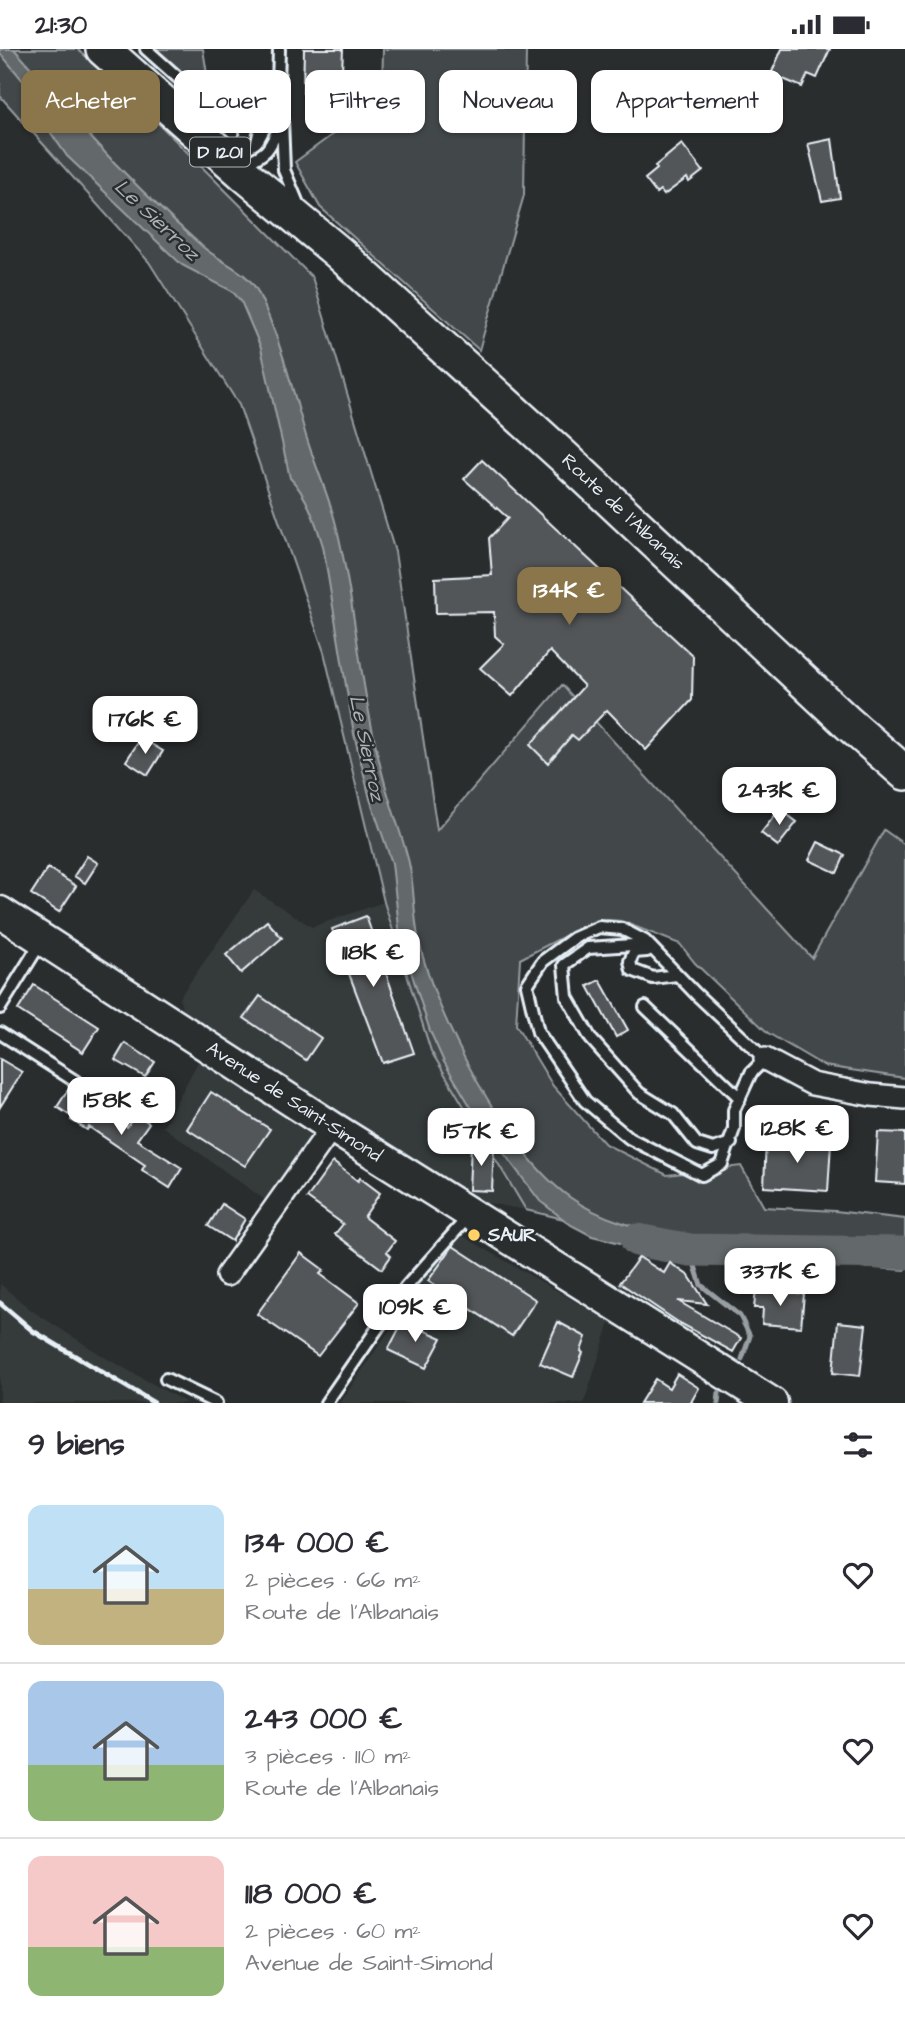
<!DOCTYPE html>
<html lang="fr">
<meta charset="utf-8">
<style>
:root{--surface:#fff;--page:#f7f7f7;--text:#2b2b33;--muted:#7c7c81;--line:#e1e1e2;--accent:#8a764a}
body{margin:0;font-family:"Architects Daughter",sans-serif;background:var(--page);color:var(--text);height:100vh;display:flex;flex-direction:column;font-size:26px;white-space:nowrap}
*{box-sizing:border-box;margin:0}
p{font-size:23px;color:var(--muted)}
.icon{flex:none;width:38px;height:38px;fill:none;stroke:currentColor;stroke-width:2;stroke-linecap:round;stroke-linejoin:round}
.map{position:relative;height:1354px;overflow:hidden}
.side{display:flex;flex-direction:column;background:var(--surface);flex:1}
.side>*{flex:none}
.banner{position:absolute;left:21px;top:21px;width:864px;height:63px;display:flex;gap:14px}
.price{position:absolute;translate:-50% -60px;padding:0 16px;border-radius:14px;background:#fff;color:#222;font-size:23px;line-height:46px;filter:drop-shadow(0 2px 4px #0008)}
.price::after{content:'';position:absolute;left:50%;top:42px;width:21px;height:16px;margin-left:-10px;background:inherit;clip-path:polygon(0 0,100% 0,50% 100%)}
.price.on{background:var(--accent);color:#fff}
ul{padding:0;list-style:none}
li{display:flex;align-items:center;gap:21px;height:175px;padding:0 28px}
li+li{border-top:2px solid var(--line)}
li span{display:grid;place-items:center;flex:none;width:196px;height:140px;border-radius:14px;color:#555}
li>.icon{margin-inline-start:auto}
span .icon{width:84px;height:84px;fill:#fffc;stroke-width:1}
li b{font-size:30px}
h2{display:flex;justify-content:space-between;align-items:center;height:84px;padding:0 28px;font-size:30px}
.chip{padding:0 24px;border-radius:14px;background:var(--surface);box-shadow:0 2px 5px #0004;font-size:24px;line-height:63px}
.chip.on{background:var(--accent);color:#fff}
.status{display:flex;justify-content:space-between;align-items:center;height:49px;padding:0 35px;background:var(--surface);direction:ltr}
.status svg{height:19px;fill:currentColor}
.map>svg:first-child{display:block}
.built{fill:#363a3b}
.green{fill:#424648;stroke:#959ca0;stroke-width:2}
.water{fill:#63686b;stroke:#989fa3;stroke-width:2}
.lines{fill:none;stroke-linecap:round;stroke-linejoin:round}
.stream{stroke:#989fa3;stroke-width:5}
.river{stroke:#63686b;stroke-width:33}
.building{fill:#535759;stroke:#e8f1f8;stroke-width:2}
.lane-casing{stroke:#e8f1f8;stroke-width:16}
.street-casing{stroke:#e8f1f8;stroke-width:26}
.secondary-casing{stroke:#e8f1f8;stroke-width:35}
.primary-casing{stroke:#e8f1f8;stroke-width:38}
.lane{stroke:#2a2d2e;stroke-width:10}
.street{stroke:#2a2d2e;stroke-width:21}
.secondary{stroke:#2a2d2e;stroke-width:30}
.primary{stroke:#2a2d2e;stroke-width:33}
.rail{stroke:#e8f1f8;stroke-width:5}
.poi-dot{fill:#ffd166;stroke:#2a2d2e;stroke-width:2.5}
.labels{text-anchor:middle;dominant-baseline:central;stroke-width:5;stroke-linejoin:round;paint-order:stroke}
.shield{fill:#2a2d2e;stroke:#afb6bb;stroke-width:2}
.shield-label{font-size:18px;font-weight:bold;fill:#e8f1f8}
.street-label{font-size:19px;fill:#e8f1f8;stroke:#2a2d2e}
.poi-label{font-size:19px;font-weight:bold;fill:#e8f1f8;stroke:#2a2d2e;text-anchor:start}
.water-label{font-size:21px;font-style:italic;fill:#acb3b9;stroke:#2a2d2e}
</style>
<div class="status"><b>21:30</b><svg viewBox="0 0 49 12"><path d="M0 12V9h3v3zM5 12V6h3v6zM10 12V3h3v9zM15 12V0h3v12zM26 1h20v11H26zM47 4h2v5h-2z"/></svg></div>
<div class="map">
<svg width="905" height="1354" viewBox="0 0 905 1354">
<rect width="100%" height="100%" fill="#2a2d2e"/>
<filter id="ink" filterUnits="userSpaceOnUse"><feTurbulence type="fractalNoise" baseFrequency=".0143" numOctaves="2"/><feDisplacementMap in="SourceGraphic" scale="14" xChannelSelector="R" yChannelSelector="G"/><feConvolveMatrix kernelMatrix="1 2 1 2 8 2 1 2 1" color-interpolation-filters="sRGB"/></filter>
<g filter="url(#ink)">
<g class="built">
<path d="M 254,841 L 312,878 L 384,853 L 431,1002 L 526,1161 L 466,1150 L 339,1068 L 265,1151 L 163,1078 L 199,1011 L 179,949 Z"/>
<path d="M 456,1183 L 610,1273 L 584,1354 L 340,1354 Z"/>
<path d="M 0,1235 L 31,1261 L 106,1309 L 187,1354 L 0,1354 Z"/>
</g>
<g class="green">
<path d="M 0,0 L 77,0 L 118,34 L 312,228 L 395,503 L 437,781 L 562,636 L 812,909 L 884,781 L 905,796 L 905,1029 L 824,1017 L 768,984 L 695,914 L 680,895 L 621,872 L 609,871 L 590,874 L 520,910 L 516,976 L 553,1037 L 605,1095 L 667,1126 L 741,1117 L 764,1158 L 835,1162 L 905,1170 L 905,1221 L 733,1210 L 526,1161 L 431,1002 L 384,853 L 324,603 L 239,356 L 149,213 L 0,47 Z"/>
<path d="M 155,0 L 203,0 L 212,57 Z"/>
<path d="M 383,0 L 526,0 L 524,146 L 479,301 L 320,158 L 295,113 L 382,49 Z"/>
</g>
<path class="water" d="M 0,0 L 14,0 C 39,27 61,55 85,82 C 121,122 163,163 203,198 C 220,213 248,222 258,243 C 279,287 291,334 304,380 C 313,413 328,443 336,476 C 351,534 356,594 367,653 C 373,686 380,720 390,752 C 396,772 404,793 409,814 C 415,839 413,867 419,892 C 435,967 507,1105 571,1149 C 602,1171 642,1180 679,1189 L 686,1210 L 592,1187 L 571,1176 L 540,1152 L 478,1070 L 444,1013 L 430,982 L 400,888 L 392,814 L 370,750 L 354,685 L 323,497 C 316,474 307,446 290,429 L 261,299 L 241,252 L 232,242 L 182,216 L 67,107 L 42,71 L 30,40 L 0,4 Z"/>
<g class="lines">
<g class="stream">
<path d="M 690,1201 L 701,1236 L 740,1267 L 750,1287 L 742,1310"/>
<path d="M 718,1354 L 719,1344"/>
</g>
<path class="river" d="M 637,1191 L 690,1201 L 905,1204"/>
</g>
<g class="building">
<path d="M 304,0 L 343,0 L 341,45 L 303,44 Z"/>
<path d="M 782,0 L 830,0 L 817,29 L 808,25 L 802,38 L 771,25 Z"/>
<path d="M 832,90 L 840,149 L 822,152 L 808,95 Z"/>
<path d="M 682,95 L 703,122 L 689,133 L 687,129 L 664,146 L 660,141 L 656,144 L 645,130 L 657,120 L 655,117 Z"/>
<path d="M 482,411 L 693,607 L 692,651 L 646,701 L 607,661 L 578,691 L 572,686 L 548,714 L 530,696 L 584,637 L 550,602 L 512,647 L 480,619 L 504,595 L 495,587 L 494,563 L 436,564 L 435,529 L 492,526 L 489,489 L 508,469 L 464,430 Z"/>
<path d="M 141,689 L 163,702 L 148,726 L 126,712 Z"/>
<path d="M 780,760 L 797,773 L 778,797 L 761,784 Z"/>
<path d="M 818,793 L 845,806 L 837,824 L 809,811 Z"/>
<path d="M 87,807 L 98,814 L 85,834 L 74,827 Z"/>
<path d="M 48,819 L 76,837 L 59,863 L 31,845 Z"/>
<path d="M 366,867 L 414,1004 L 383,1014 L 332,880 Z"/>
<path d="M 267,872 L 282,889 L 241,924 L 226,906 Z"/>
<path d="M 600,931 L 628,981 L 616,988 L 588,937 Z"/>
<path d="M 34,936 L 99,978 L 83,1003 L 18,961 Z"/>
<path d="M 260,947 L 321,989 L 306,1011 L 244,969 Z"/>
<path d="M 125,994 L 155,1013 L 145,1028 L 115,1011 Z"/>
<path d="M 0,1010 L 22,1023 L 0,1058 Z"/>
<path d="M 68,1041 L 127,1078 L 136,1065 L 149,1074 L 137,1091 L 182,1119 L 170,1139 L 142,1121 L 145,1116 L 89,1078 L 87,1081 L 71,1071 L 72,1068 L 57,1058 Z"/>
<path d="M 211,1043 L 270,1080 L 245,1117 L 187,1080 Z"/>
<path d="M 878,1083 L 905,1084 L 905,1135 L 875,1133 Z"/>
<path d="M 766,1090 L 831,1094 L 828,1142 L 764,1138 Z"/>
<path d="M 471,1096 L 494,1097 L 492,1142 L 469,1141 Z"/>
<path d="M 333,1113 L 358,1132 L 360,1129 L 380,1144 L 364,1168 L 395,1192 L 387,1203 L 391,1207 L 382,1220 L 335,1185 L 343,1175 L 307,1149 Z"/>
<path d="M 222,1155 L 245,1170 L 232,1192 L 208,1177 Z"/>
<path d="M 453,1197 L 536,1251 L 512,1287 L 428,1232 Z"/>
<path d="M 301,1204 L 324,1221 L 320,1225 L 359,1254 L 318,1307 L 257,1265 Z"/>
<path d="M 639,1208 L 664,1224 L 670,1214 L 689,1227 L 707,1255 L 678,1252 L 741,1289 L 733,1303 L 678,1273 L 620,1234 Z"/>
<path d="M 756,1241 L 804,1245 L 801,1278 L 762,1275 L 763,1259 L 754,1259 Z"/>
<path d="M 403,1272 L 442,1289 L 426,1319 L 388,1301 Z"/>
<path d="M 558,1273 L 586,1288 L 581,1302 L 583,1304 L 573,1328 L 540,1314 Z"/>
<path d="M 838,1273 L 866,1276 L 860,1327 L 833,1324 Z"/>
<path d="M 677,1325 L 699,1339 L 691,1353 L 693,1354 L 640,1354 L 655,1330 L 669,1339 Z"/>
</g>
<g class="lines">
<g class="lane-casing">
<g id="lane">
<path d="M 146,0 L 202,50 L 228,55 L 255,46"/>
<path d="M 279,0 L 278,38 L 282,71 L 284,121 L 299,157"/>
<path d="M 239,112 L 255,46 L 278,38"/>
<path d="M 240,117 C 267,104 268,104 280,76"/>
<path d="M 599,878 L 622,880 L 645,892 L 696,945 L 765,1010 L 751,1024 L 734,1061 L 734,1080 L 722,1115 L 702,1126 L 629,1089 L 585,1052 L 538,983 L 527,936 L 543,912 L 574,889 Z"/>
<path d="M 653,901 L 633,896 L 588,899 L 564,916 L 567,948 L 591,990 L 639,1044 L 673,1065 L 697,1095 L 713,1100 L 731,1094"/>
<path d="M 647,902 L 634,903 L 630,912 L 632,921 L 653,929 L 677,926"/>
<path d="M 645,958 L 740,1049"/>
<path d="M 0,959 L 41,893"/>
<path d="M 0,984 L 122,1062"/>
<path d="M 166,1330 L 216,1354"/>
<path d="M 326,1354 L 406,1238 L 469,1167"/>
</g>
</g>
<g class="street-casing">
<g id="street">
<path d="M 765,1010 L 812,1035 L 871,1046 L 905,1049"/>
<path d="M 227,1226 L 332,1078"/>
</g>
</g>
<g class="secondary-casing">
<path id="secondary" d="M 0,863 L 332,1078 L 772,1354"/>
</g>
<g class="primary-casing">
<path id="primary" d="M 103,0 L 245,126 L 339,204 L 564,408 L 848,674 L 905,724"/>
</g>
<use href="#lane" class="lane"/>
<use href="#street" class="street"/>
<use href="#secondary" class="secondary"/>
<use href="#primary" class="primary"/>
<path class="rail" d="M 0,1254 L 33,1282 L 154,1354"/>
</g>
</g>
<circle class="poi-dot" cx="474" cy="1186" r="7"/>
<g class="labels">
<rect class="shield" x="190" y="88.5" width="60" height="29" rx="5"/>
<g class="shield-label">
<text x="220" y="103">D 1201</text>
</g>
<g class="street-label">
<text transform="translate(623 463) rotate(43)">Route de l'Albanais</text>
<text transform="translate(294 1053) rotate(33)">Avenue de Saint-Simond</text>
</g>
<g class="poi-label">
<text x="488" y="1186">SAUR</text>
</g>
<g class="water-label">
<text transform="translate(157 171) rotate(43)">Le Sierroz</text>
<text transform="translate(367 699) rotate(78)">Le Sierroz</text>
</g>
</g>
</svg>
<b class="price on" style="left:569px;top:578px">134K €</b>
<b class="price" style="left:145px;top:707px">176K €</b>
<b class="price" style="left:779px;top:778px">243K €</b>
<b class="price" style="left:373px;top:940px">118K €</b>
<b class="price" style="left:121px;top:1088px">158K €</b>
<b class="price" style="left:797px;top:1116px">128K €</b>
<b class="price" style="left:481px;top:1119px">157K €</b>
<b class="price" style="left:780px;top:1259px">337K €</b>
<b class="price" style="left:415px;top:1295px">109K €</b>
<div class="banner">
<a class="chip on">Acheter</a>
<a class="chip">Louer</a>
<a class="chip">Filtres</a>
<a class="chip">Nouveau</a>
<a class="chip">Appartement</a>
</div>
</div>
<section class="side">
<h2>9 biens<svg class="icon" aria-label="filters" viewBox="0 0 24 24"><path d="M4 7h16M4 17h16"/><circle cx="9" cy="7" r="2"/><circle cx="15" cy="17" r="2"/></svg></h2>
<ul>
<li><span style="background:linear-gradient(#bfe0f5 60%,#c2b280 0)"><svg class="icon" aria-label="home" viewBox="0 0 24 24"><path d="M3 11l9-7 9 7M6 9v11h12V9"/></svg></span><div><b>134 000 €</b><p>2 pièces · 66 m²</p><p>Route de l'Albanais</p></div><svg class="icon" aria-label="heart" viewBox="0 0 24 24"><path d="M12 20l-8-8c-3-5 5-10 8-4 3-6 11-1 8 4z"/></svg></li>
<li><span style="background:linear-gradient(#a9c7e8 60%,#8fb573 0)"><svg class="icon" aria-label="home" viewBox="0 0 24 24"><path d="M3 11l9-7 9 7M6 9v11h12V9"/></svg></span><div><b>243 000 €</b><p>3 pièces · 110 m²</p><p>Route de l'Albanais</p></div><svg class="icon" aria-label="heart" viewBox="0 0 24 24"><path d="M12 20l-8-8c-3-5 5-10 8-4 3-6 11-1 8 4z"/></svg></li>
<li><span style="background:linear-gradient(#f6c9c9 65%,#8fb573 0)"><svg class="icon" aria-label="home" viewBox="0 0 24 24"><path d="M3 11l9-7 9 7M6 9v11h12V9"/></svg></span><div><b>118 000 €</b><p>2 pièces · 60 m²</p><p>Avenue de Saint-Simond</p></div><svg class="icon" aria-label="heart" viewBox="0 0 24 24"><path d="M12 20l-8-8c-3-5 5-10 8-4 3-6 11-1 8 4z"/></svg></li>
</ul>
</section>
